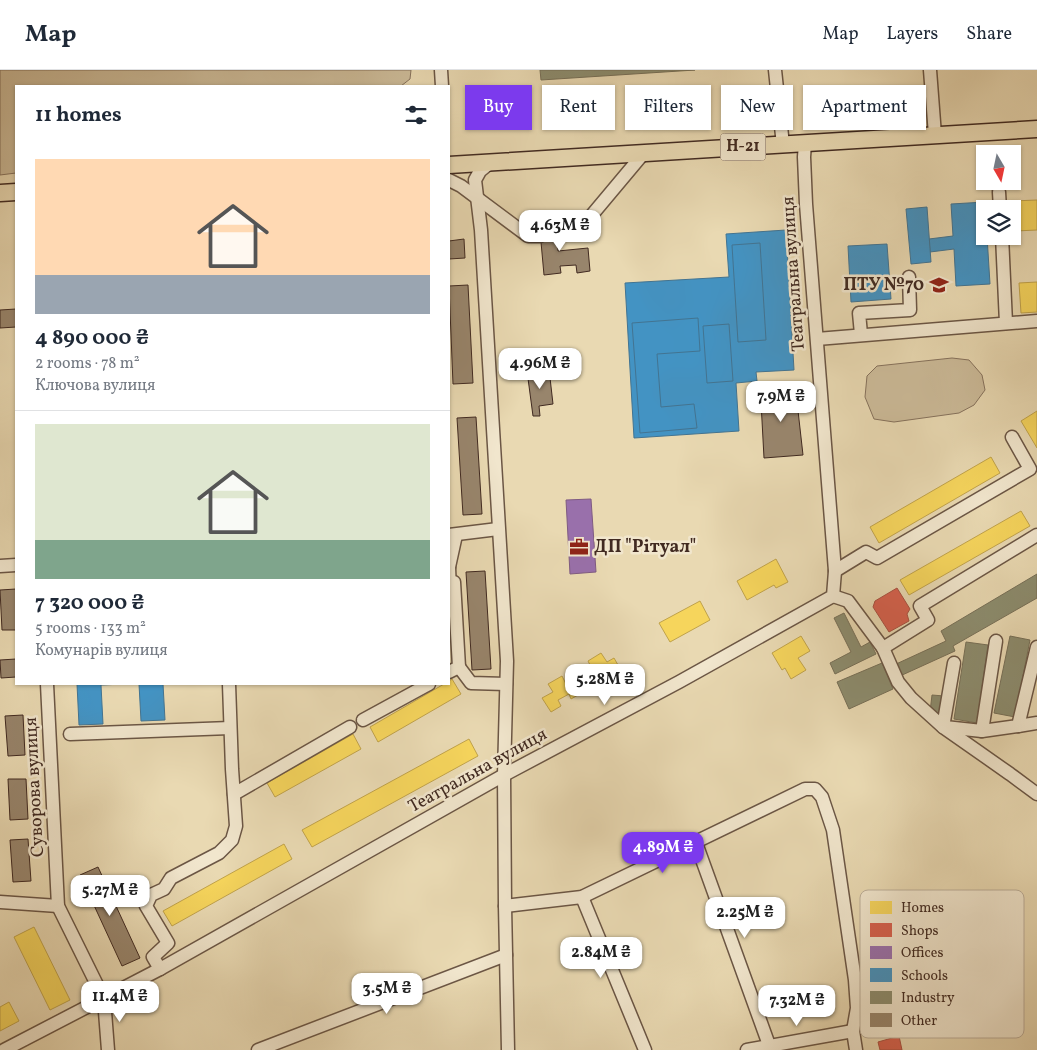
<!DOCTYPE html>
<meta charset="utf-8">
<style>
:root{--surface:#fff;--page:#f2f2f3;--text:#1f2937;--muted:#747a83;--line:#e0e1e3;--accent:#7c3aed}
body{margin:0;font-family:Vollkorn,serif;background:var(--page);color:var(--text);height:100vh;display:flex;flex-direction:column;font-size:19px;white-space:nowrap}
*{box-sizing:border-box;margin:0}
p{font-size:16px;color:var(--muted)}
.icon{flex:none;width:28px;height:28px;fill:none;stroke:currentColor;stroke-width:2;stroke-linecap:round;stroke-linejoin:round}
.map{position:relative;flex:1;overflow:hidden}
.drawer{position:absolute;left:15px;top:15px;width:435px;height:600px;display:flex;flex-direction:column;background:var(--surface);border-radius:0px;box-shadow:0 1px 4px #0004}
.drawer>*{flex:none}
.guide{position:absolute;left:465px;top:15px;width:475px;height:45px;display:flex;gap:10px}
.needle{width:32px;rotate:171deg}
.buttons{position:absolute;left:976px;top:75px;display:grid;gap:10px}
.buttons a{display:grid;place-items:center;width:45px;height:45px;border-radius:0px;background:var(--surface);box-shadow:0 1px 4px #0004;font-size:25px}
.price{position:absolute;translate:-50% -42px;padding:0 11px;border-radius:10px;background:#fff;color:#222;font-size:16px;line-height:32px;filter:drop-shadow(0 1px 2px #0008)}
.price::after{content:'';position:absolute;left:50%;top:30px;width:15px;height:11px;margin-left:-8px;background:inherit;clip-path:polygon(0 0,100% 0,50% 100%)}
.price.active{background:var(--accent);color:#fff}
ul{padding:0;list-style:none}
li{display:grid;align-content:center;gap:10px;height:265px;padding:0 20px}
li+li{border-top:1px solid var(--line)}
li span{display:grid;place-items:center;height:155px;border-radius:0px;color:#555}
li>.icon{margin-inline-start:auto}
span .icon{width:90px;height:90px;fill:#fffc;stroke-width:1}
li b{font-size:21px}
h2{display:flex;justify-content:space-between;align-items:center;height:60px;padding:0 20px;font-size:21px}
.pill{padding:0 18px;border-radius:0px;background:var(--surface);box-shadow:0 1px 4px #0004;font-size:18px;line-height:45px}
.pill.active{background:var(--accent);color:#fff}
header{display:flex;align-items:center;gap:30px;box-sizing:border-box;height:70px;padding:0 25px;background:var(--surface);border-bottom:1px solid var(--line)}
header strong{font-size:24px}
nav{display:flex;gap:28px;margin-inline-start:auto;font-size:18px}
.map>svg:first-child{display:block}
.green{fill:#cb9;stroke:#86725d}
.homes{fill:#f6d55c;stroke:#c0a24a}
.shops{fill:#d6604d;stroke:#a95040}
.offices{fill:#9970ab;stroke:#7f5b82}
.schools{fill:#4393c3;stroke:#427492}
.industry{fill:#8c8c6e;stroke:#766f57}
.building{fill:#98856c;stroke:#412a21}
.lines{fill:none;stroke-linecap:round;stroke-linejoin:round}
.minor-casing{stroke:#6b5645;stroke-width:15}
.major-casing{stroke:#412a21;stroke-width:19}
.minor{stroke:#f1e6cd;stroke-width:12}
.major{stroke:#e9d9b2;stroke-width:16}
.labels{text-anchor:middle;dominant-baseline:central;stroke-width:5;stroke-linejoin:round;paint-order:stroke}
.shield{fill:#f1e6cd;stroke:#766255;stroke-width:1}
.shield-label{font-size:16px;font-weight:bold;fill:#412a21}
.street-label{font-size:18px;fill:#412a21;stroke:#f1e6cd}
.poi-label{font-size:18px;font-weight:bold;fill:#412a21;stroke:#f1e6cd;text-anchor:end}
.key{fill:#f1e6cd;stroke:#bcae99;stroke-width:1}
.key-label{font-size:14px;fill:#412a21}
</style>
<header>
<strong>Map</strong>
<nav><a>Map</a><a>Layers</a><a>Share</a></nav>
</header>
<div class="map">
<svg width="1037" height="980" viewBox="0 0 1037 980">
<rect width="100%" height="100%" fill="#e9d9b2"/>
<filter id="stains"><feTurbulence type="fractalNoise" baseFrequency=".004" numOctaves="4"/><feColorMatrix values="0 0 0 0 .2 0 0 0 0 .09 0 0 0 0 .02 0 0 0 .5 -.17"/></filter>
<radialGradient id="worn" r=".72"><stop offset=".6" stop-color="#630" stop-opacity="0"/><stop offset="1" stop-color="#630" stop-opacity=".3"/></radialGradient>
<g class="green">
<path d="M 0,0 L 411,0 L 410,9 L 401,16 L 16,16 L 16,103 L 0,105 Z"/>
<path d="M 952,288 L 969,290 L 982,305 L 985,320 L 974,335 L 959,343 L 894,352 L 874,349 L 865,327 L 867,306 L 877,296 Z"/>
</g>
<g class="homes">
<path d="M 1037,130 L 1037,160 L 1015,161 L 1012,131 Z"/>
<path d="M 1037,212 L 1037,242 L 1021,243 L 1019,213 Z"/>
<path d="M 1037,341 L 1037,378 L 1021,351 Z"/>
<path d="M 991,387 L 1000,403 L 879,473 L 870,457 Z"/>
<path d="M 1021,441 L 1030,456 L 909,525 L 900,510 Z"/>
<path d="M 776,489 L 788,512 L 776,518 L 774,515 L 747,530 L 737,511 Z"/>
<path d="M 700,531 L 710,550 L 670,572 L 659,553 Z"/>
<path d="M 801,566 L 810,581 L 798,588 L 806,600 L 791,609 L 785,598 L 782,600 L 772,583 Z"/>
<path d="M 601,583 L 607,592 L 614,588 L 622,602 L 612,608 L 608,601 L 596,608 L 599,613 L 571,629 L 569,624 L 558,630 L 561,636 L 551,642 L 542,628 L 553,622 L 548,614 L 562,606 L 566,614 L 592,599 L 588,591 Z"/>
<path d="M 452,609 L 461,624 L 378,672 L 370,657 L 444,614 L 449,614 L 449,611 Z"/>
<path d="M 353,664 L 361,679 L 275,727 L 267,713 Z"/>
<path d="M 469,669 L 478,686 L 312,777 L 302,760 Z"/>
<path d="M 284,774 L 292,789 L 172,856 L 163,841 Z"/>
<path d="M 34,857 L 70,930 L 50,940 L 14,867 Z"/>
<path d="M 9,932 L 19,951 L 0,961 L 0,937 Z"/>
</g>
<g class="shops">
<path d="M 897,518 L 910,539 L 907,544 L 909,551 L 889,562 L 873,537 L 875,531 Z"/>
<path d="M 899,966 L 902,980 L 880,980 L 878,972 Z"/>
</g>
<path class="offices" d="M 591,429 L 596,502 L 570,504 L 566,430 Z"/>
<g class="schools">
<path d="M 985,132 L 985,166 L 987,166 L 990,214 L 956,216 L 954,179 L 930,182 L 929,169 L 953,166 L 951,134 Z"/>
<path d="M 927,137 L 931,192 L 911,194 L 906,139 Z"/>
<path d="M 786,160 L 794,300 L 756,302 L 757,311 L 736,313 L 739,361 L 634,368 L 625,213 L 729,207 L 726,164 Z"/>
<path d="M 760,173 L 766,270 L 738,272 L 732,175 Z"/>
<path d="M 887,174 L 891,229 L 851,232 L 848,176 Z"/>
<path d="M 698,248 L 700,281 L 657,284 L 661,337 L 694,334 L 697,358 L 640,363 L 632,253 Z"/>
<path d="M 729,254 L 733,311 L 707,313 L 703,256 Z"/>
<path d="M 77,614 L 124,614 L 101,615 L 103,654 L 79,655 Z"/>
<path d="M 139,614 L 163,614 L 165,650 L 141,651 Z"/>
</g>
<g class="industry">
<path d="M 540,0 L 695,0 L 541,10 Z"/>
<path d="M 1037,504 L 1037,528 L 953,576 L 955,581 L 900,606 L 894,595 L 946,571 L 941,561 Z"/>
<path d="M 844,543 L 861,577 L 870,572 L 876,584 L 835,604 L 830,593 L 851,582 L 834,548 Z"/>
<path d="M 1010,566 L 1030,570 L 1015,647 L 994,643 Z"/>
<path d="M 966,572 L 988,575 L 977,653 L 954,649 Z"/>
<path d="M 882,593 L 893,619 L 849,639 L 837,612 Z"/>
<path d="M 932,625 L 944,626 L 941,644 L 930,642 Z"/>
</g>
<g class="building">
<path d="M 554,148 L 558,181 L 588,178 L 590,201 L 577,203 L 576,195 L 560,196 L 561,203 L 544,205 L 539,150 Z"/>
<path d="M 464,169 L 465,188 L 449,189 L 449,171 Z"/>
<path d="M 468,215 L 473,313 L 453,314 L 449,216 Z"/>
<path d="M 16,239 L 16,257 L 0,258 L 0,240 Z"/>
<path d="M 549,299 L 553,334 L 539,336 L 540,346 L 533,346 L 527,301 Z"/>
<path d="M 795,314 L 803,385 L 764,388 L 761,332 L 771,330 L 769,315 Z"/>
<path d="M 476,347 L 482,444 L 463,445 L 457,348 Z"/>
<path d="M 485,501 L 491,599 L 472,600 L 466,502 Z"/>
<path d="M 16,519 L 16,560 L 2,560 L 0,520 Z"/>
<path d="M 16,589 L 16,607 L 1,608 L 0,590 Z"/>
<path d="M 23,645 L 25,685 L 8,686 L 5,646 Z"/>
<path d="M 8,709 L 26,709 L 28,749 L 10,750 Z"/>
<path d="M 28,769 L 31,811 L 13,812 L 10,770 Z"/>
<path d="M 98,797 L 140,888 L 122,896 L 80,805 Z"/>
</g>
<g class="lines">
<g class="minor-casing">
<g id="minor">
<path d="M 441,0 L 442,16"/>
<path d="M 775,0 L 783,75"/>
<path d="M 930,0 L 935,65"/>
<path d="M 491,92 L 480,101 L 475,110 L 481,160 L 507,591 L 504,705 L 505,836 L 508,980"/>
<path d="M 449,110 L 461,116 L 528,166 L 540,166"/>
<path d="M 999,122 L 1000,139"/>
<path d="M 556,165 L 586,152 L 643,84"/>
<path d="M 1002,166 L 1006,253"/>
<path d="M 861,264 L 859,243 L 910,240 L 909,207"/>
<path d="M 817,269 L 1037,251"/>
<path d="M 449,465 L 498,459"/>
<path d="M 0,496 L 16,495"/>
<path d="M 449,497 L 450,522"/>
<path d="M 449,497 L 456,465"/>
<path d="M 835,501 L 866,482 L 877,488 L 1030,399 L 1012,367"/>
<path d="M 833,526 L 848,531 L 883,578 L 898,612 L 911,628 L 943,657 L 1010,704 L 1037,724"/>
<path d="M 883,578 L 928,550 L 920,536 L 1037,465"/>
<path d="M 459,597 L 471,613 L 506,614"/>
<path d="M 449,602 L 459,597 L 454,512"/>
<path d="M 47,614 L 58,836 L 104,929 L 108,980"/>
<path d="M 363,650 L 429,614"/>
<path d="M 1018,656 L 1037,653"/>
<path d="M 943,657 L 954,593"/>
<path d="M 945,657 L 982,661 L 1018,656 L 1037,577"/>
<path d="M 982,661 L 996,571"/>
<path d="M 70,664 L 230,658"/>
<path d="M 234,724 L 350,657"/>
<path d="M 696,773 L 769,975"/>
<path d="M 582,827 L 645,980"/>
<path d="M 0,832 L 58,836"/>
<path d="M 505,836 L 582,827 L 805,719 L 815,719 L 822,727 L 833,760 L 855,910 L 857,938 L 853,961 L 856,980"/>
<path d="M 160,899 L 153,887 L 168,873 L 146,836 L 151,825 L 164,819 L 171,808 L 219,783 L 232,770 L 236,756 L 232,699 L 229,614"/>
<path d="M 4,980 L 160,899 L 504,705 L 679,612 L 833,526 L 835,501 L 806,134 L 804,87 L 805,73"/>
<path d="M 258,980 L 506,885"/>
<path d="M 747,980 L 853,961"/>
</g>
</g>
<g class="major-casing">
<g id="major">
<path d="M 449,95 L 1037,59"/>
<path d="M 0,123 L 16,122"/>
</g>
</g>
<use href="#minor" class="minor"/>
<use href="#major" class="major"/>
</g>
<defs>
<g id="university-bare" transform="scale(1.5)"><path d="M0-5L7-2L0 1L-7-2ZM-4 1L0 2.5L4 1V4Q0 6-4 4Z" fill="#8f2418" stroke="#f1e6cd" stroke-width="2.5" paint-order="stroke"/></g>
<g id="office-bare" transform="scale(1.5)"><path d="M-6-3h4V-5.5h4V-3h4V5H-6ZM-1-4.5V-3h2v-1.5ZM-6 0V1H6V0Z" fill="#8f2418" stroke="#f1e6cd" stroke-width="2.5" paint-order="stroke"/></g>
</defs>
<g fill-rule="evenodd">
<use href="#university-bare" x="939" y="215"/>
<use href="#office-bare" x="579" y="477"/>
</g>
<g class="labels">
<rect class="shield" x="720.5" y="63.5" width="45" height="27" rx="4"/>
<g class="shield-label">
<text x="743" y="77">Н-21</text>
</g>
<g class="street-label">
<text transform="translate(794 204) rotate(-94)">Театральна вулиця</text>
<text transform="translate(478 701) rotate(-29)">Театральна вулиця</text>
<text transform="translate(35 717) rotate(-93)">Суворова вулиця</text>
</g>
<g class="poi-label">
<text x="924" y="215">ПТУ №70</text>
<text x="594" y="477" text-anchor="start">ДП "Рітуал"</text>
</g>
</g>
<rect x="860" y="820" width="164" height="148" rx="8" class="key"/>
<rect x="870" y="831" width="22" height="13" fill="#f6d55c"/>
<rect x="870" y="853" width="22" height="14" fill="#d6604d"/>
<rect x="870" y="876" width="22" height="13" fill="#9970ab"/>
<rect x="870" y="898" width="22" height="14" fill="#4393c3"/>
<rect x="870" y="921" width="22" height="13" fill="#8c8c6e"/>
<rect x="870" y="943" width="22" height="14" fill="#98856c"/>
<g class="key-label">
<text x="901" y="842">Homes</text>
<text x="901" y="865">Shops</text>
<text x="901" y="887">Offices</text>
<text x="901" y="910">Schools</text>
<text x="901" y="932">Industry</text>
<text x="901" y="955">Other</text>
</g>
<rect width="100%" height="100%" filter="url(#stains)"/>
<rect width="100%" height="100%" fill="url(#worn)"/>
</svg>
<div class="buttons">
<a><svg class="needle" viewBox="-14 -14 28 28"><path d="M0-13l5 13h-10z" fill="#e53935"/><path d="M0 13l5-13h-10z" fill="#747a83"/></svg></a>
<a><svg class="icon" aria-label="layers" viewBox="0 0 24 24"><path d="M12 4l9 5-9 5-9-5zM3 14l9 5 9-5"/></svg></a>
</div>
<b class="price" style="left:560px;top:182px">4.63M ₴</b>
<b class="price" style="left:540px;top:320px">4.96M ₴</b>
<b class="price" style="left:781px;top:353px">7.9M ₴</b>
<b class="price" style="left:605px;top:636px">5.28M ₴</b>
<b class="price active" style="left:663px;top:804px">4.89M ₴</b>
<b class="price" style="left:110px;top:847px">5.27M ₴</b>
<b class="price" style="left:745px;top:869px">2.25M ₴</b>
<b class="price" style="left:601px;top:909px">2.84M ₴</b>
<b class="price" style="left:387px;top:945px">3.5M ₴</b>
<b class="price" style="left:120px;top:953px">11.4M ₴</b>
<b class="price" style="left:797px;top:957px">7.32M ₴</b>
<div class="guide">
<a class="pill active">Buy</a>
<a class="pill">Rent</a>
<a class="pill">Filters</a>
<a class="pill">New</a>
<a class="pill">Apartment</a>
</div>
<section class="drawer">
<h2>11 homes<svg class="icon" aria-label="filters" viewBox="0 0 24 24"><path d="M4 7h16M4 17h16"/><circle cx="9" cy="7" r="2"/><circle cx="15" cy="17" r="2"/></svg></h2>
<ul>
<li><span style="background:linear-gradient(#ffd9b3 75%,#9aa5b1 0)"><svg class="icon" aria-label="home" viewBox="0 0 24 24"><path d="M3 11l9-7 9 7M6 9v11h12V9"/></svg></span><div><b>4 890 000 ₴</b><p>2 rooms · 78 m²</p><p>Ключова вулиця</p></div></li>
<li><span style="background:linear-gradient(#dfe7d0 75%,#7fa58c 0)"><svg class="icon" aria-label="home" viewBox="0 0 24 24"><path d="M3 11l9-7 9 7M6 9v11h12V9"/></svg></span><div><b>7 320 000 ₴</b><p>5 rooms · 133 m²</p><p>Комунарів вулиця</p></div></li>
</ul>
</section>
</div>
